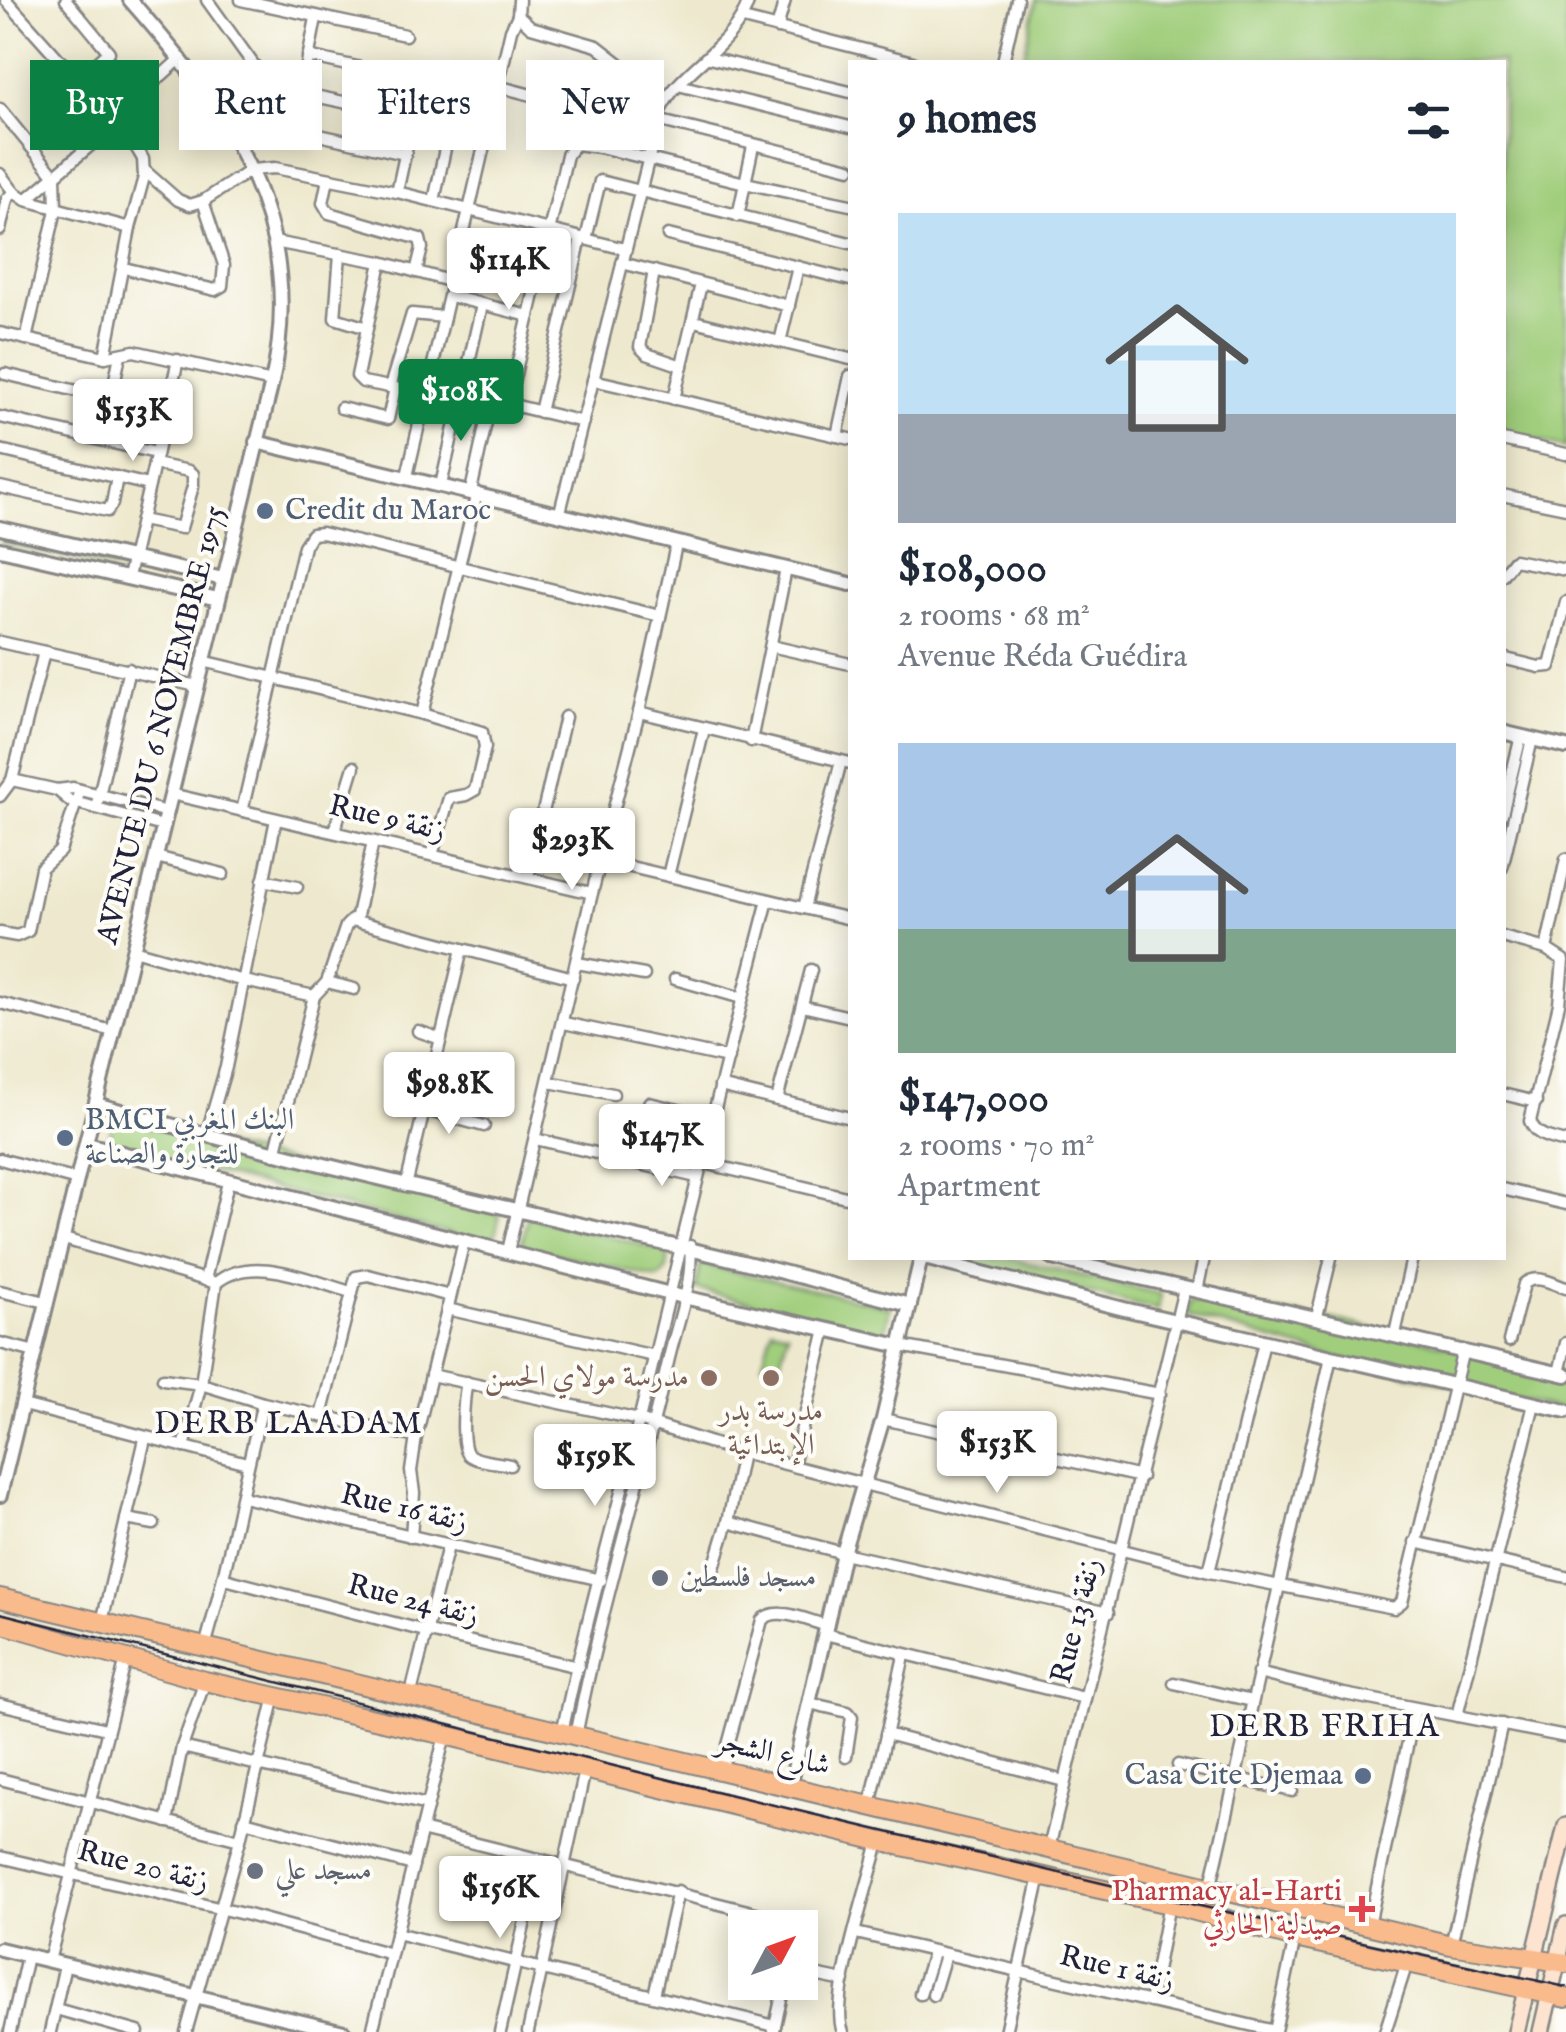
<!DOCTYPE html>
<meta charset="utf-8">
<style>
:root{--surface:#fff;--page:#f2f2f3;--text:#1f2937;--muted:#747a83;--accent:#0b8043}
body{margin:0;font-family:"IM FELL English",Amiri,serif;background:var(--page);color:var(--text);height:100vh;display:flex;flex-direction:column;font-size:38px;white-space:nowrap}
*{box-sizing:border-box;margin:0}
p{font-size:32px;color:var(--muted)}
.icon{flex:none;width:55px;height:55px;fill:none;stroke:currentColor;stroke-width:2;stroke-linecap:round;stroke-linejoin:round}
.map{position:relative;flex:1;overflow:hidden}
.sheet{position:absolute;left:848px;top:60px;width:658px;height:1200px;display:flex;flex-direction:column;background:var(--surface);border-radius:0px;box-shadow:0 5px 25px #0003}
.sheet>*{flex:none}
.top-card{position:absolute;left:30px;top:60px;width:668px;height:90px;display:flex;gap:20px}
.needle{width:65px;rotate:49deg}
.controls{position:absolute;left:728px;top:1910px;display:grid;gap:20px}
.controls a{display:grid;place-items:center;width:90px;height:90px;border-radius:0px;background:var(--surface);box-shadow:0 5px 25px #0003;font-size:50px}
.price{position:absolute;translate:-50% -85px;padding:0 22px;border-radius:10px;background:#fff;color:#222;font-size:32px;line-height:65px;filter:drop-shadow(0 2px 5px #0008)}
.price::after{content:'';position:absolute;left:50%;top:60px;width:30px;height:22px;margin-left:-15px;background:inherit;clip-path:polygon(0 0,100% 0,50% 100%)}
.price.on{background:var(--accent);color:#fff}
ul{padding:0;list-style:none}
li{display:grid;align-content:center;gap:20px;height:530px;padding:0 50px}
li span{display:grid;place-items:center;height:310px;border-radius:0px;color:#555}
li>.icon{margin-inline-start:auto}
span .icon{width:180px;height:180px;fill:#fffc;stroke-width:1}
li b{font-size:42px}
h2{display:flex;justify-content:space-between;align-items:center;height:120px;padding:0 50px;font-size:42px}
.pill{padding:0 35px;border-radius:0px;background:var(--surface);box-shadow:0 5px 25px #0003;font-size:35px;line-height:90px}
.pill.on{background:var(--accent);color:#fff}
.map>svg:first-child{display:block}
.green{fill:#a0ce7c;stroke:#61785c;stroke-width:2.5}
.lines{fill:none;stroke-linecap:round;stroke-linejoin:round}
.minor-casing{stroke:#888684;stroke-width:15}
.tertiary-casing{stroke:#888684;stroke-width:18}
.secondary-casing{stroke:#888684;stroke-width:20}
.primary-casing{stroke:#888684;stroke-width:22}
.minor{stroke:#fff;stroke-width:10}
.tertiary{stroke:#fff;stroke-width:12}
.secondary{stroke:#fde4d1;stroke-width:15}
.primary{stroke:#fabb8c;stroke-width:18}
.tram{stroke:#22223b;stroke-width:2.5}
.service-dot{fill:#5c6f8a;stroke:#fdfcf7;stroke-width:4}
.education-dot{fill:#8d6e63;stroke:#fdfcf7;stroke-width:4}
.worship-dot{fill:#6b7280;stroke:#fdfcf7;stroke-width:4}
.health-dot{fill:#e0444e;stroke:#fdfcf7;stroke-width:4}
.labels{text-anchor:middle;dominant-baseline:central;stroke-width:8;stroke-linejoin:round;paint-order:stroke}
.service-label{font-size:30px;fill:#4e5e75;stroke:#fdfcf7;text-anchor:start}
.street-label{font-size:30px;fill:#22223b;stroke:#fdfcf7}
.education-label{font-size:30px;fill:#785e54;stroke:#fdfcf7;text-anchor:end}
.worship-label{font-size:30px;fill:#5b616d;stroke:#fdfcf7;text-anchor:start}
.health-label{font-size:30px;fill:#be3a42;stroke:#fdfcf7;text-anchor:end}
.neighbourhood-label{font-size:32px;letter-spacing:2.5px;fill:#22223b;stroke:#fdfcf7}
</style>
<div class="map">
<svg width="1566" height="2032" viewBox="0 0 1566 2032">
<rect width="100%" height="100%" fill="#fdfcf7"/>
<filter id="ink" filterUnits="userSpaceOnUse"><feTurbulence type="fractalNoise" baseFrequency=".01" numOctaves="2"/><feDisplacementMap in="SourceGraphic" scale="20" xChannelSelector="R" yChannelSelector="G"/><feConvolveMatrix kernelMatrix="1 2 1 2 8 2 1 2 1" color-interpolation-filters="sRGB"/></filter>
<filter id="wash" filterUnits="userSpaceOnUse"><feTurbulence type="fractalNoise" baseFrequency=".0048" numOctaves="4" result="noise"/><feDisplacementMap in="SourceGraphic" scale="40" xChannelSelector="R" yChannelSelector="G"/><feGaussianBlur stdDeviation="2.25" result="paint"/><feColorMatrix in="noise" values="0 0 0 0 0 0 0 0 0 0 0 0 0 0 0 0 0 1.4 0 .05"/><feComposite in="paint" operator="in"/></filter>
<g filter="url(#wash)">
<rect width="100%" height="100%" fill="#eee9ce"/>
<g class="green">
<path d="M 1036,0 L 1566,0 L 1566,448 L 1503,432 L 1502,62 L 1023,62 Z"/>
<path d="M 0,532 L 123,561 L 126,567 L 123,571 L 0,543 Z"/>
<path d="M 113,1118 L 500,1214 L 493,1245 L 108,1145 Z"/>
<path d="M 528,1217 L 664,1250 L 669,1255 L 667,1269 L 658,1278 L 521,1246 Z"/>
<path d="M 944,1258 L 1007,1258 L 1161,1294 L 1158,1310 Z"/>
<path d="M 701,1264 L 890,1307 L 884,1336 L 696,1289 Z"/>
<path d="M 1191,1300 L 1342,1321 L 1566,1374 L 1566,1411 L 1331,1357 L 1187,1315 Z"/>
<path d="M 772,1328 L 788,1332 L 779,1367 L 762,1363 Z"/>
</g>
</g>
<g filter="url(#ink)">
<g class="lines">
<g class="minor-casing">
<g id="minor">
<path d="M 6,0 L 133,142 L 143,159 L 144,177 L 130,228 L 105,357"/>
<path d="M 66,0 L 109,52 L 77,81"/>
<path d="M 207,0 L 258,71 L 284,116"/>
<path d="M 241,0 L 405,35"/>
<path d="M 518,15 L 531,27 L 597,46 L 666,100"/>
<path d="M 743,19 L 913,62"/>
<path d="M 777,28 L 785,0"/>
<path d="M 308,56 L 494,98"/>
<path d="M 709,58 L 850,92"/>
<path d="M 1003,62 L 1017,0"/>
<path d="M 678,85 L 850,127"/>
<path d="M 267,86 L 486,132"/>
<path d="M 497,86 L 608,115 L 600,147"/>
<path d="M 289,92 L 285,117 L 292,129 L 405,154"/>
<path d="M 301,95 L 316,18"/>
<path d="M 0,109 L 55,176 L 56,210 L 26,339"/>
<path d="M 657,120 L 850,168"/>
<path d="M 144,170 L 178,200 L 190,205 L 203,201 L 251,170 L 275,168 L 397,192 L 625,249"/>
<path d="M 0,174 L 14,192 L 26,200 L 130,228"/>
<path d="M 328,179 L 323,203 L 329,213 L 420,239 L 422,248 L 416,272"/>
<path d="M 397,192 L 413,118"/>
<path d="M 26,200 L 105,133 L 122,111 L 181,58"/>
<path d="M 434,201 L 450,125"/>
<path d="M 738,216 L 753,146"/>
<path d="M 0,230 L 7,199 L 14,192"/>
<path d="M 668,235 L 850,280"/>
<path d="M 586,239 L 600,181 L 850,243"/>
<path d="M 274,242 L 381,262 L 453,282"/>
<path d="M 340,254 L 335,318 L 367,328"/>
<path d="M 381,262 L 357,376 L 363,382 L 426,394"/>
<path d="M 622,263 L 789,306"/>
<path d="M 124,268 L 215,290 L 222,286 L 224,265 L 203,201"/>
<path d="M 654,271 L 640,347 L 647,354 L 682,366"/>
<path d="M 450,296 L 529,316"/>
<path d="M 694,321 L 850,359"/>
<path d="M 0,333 L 105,357 L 134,351 L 272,382"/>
<path d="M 780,342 L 798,267"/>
<path d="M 5,374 L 128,403"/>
<path d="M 593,380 L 850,439"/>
<path d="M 464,383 L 487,389 L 492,395 L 471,491"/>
<path d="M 390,387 L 412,314 L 444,317"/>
<path d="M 111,399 L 120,355"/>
<path d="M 674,399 L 701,284"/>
<path d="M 492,400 L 583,422"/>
<path d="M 508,404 L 567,155 L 575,144 L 600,147 L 745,183 L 850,205"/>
<path d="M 341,408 L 388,419 L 395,388"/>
<path d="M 540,412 L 581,238"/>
<path d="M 0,417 L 156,453"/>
<path d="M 837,436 L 850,376"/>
<path d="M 1502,440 L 1566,454"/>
<path d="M 0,450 L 149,485"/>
<path d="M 407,476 L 511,30 L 518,15 L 519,0"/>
<path d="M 441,485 L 482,305"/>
<path d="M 0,487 L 107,511 L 112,504 L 117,477"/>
<path d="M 1502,495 L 1566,508"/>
<path d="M 560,512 L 661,109 C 683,66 734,48 749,0"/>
<path d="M 141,520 L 181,528 L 193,486 L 193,474 L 189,471 L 154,464"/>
<path d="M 1502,575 L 1514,560 L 1566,570"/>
<path d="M 128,577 L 178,360"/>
<path d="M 0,642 L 197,686"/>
<path d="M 771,646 L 850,664"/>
<path d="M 1502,658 L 1539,667 L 1550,666 L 1566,602"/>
<path d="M 203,661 L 422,714 L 482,732 L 485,747 L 475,790 L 466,795 L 449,798 L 432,855"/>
<path d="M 639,712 L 850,763"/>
<path d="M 422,714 L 477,493"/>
<path d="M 751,741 L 786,569"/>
<path d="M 12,780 L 57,790 L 73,788 L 167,812"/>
<path d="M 57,790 L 70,801 L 163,826"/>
<path d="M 171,794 L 592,893"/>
<path d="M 0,796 L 12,780 L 44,652"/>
<path d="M 96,808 L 129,669"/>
<path d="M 242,811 L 304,546 L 312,534 L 322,533 L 660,616"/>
<path d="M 1502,814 L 1521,736"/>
<path d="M 334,832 L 354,767"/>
<path d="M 156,857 L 223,874"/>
<path d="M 601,860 L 850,919"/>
<path d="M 1502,868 L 1532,739"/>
<path d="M 668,876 L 704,729"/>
<path d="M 528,877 L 565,717"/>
<path d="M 263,880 L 297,887"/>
<path d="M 804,908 L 841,761"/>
<path d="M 356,920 L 373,842"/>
<path d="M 0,933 L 17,936 L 28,931 L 41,868 L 60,851 L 80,790"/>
<path d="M 1502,937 L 1546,949 L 1563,960 L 1559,1004 L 1530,1121 C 1536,1137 1551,1138 1566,1142"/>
<path d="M 1546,949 L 1566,859"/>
<path d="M 133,950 L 244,981 L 314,996"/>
<path d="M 577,963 L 644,975"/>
<path d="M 675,979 L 742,998"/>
<path d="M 327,982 L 354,989"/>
<path d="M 0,1003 L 113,1031"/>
<path d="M 802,1006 L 850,1017"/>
<path d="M 564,1023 L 728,1058"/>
<path d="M 418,1031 L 441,1039"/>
<path d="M 549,1082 L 613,1094"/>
<path d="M 720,1086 L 850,1118"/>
<path d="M 1502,1094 L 1536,1102"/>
<path d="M 777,1100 L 811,970"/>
<path d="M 649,1103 L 712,1118"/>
<path d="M 425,1110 L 484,1126"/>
<path d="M 206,1136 L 226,1067 L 276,819"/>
<path d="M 535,1139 L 596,1153"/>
<path d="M 275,1154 L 314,996 L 327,982 L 346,926 L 352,920 L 573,978"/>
<path d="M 0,1159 L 77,1180"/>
<path d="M 700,1162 L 850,1198"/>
<path d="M 635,1163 L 697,1177"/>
<path d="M 406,1186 L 462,949"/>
<path d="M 1502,1189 L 1566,1204"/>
<path d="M 64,1239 L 216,1283"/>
<path d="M 508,1251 L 592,893 L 639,712 L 676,545"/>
<path d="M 205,1280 L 228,1182"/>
<path d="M 0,1291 L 46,1302"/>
<path d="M 1197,1291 L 1204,1258"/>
<path d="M 447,1309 L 654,1356"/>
<path d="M 1317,1316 L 1331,1258"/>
<path d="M 1395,1334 L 1412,1258"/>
<path d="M 1509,1341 L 1524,1284 C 1536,1273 1553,1284 1566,1288"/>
<path d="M 0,1343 L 35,1352"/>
<path d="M 900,1346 L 1160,1394"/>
<path d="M 1559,1373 L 1566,1343"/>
<path d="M 431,1375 L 639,1420 L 742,1453 L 1209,1572 L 1394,1608 L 1402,1602 L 1463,1350"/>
<path d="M 163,1379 L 201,1384 L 263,1403 L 416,1437"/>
<path d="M 467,1382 C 464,1395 459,1448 469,1455 C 478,1462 499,1462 510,1465"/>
<path d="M 23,1405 L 247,1463"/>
<path d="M 321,1416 L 356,1277 L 368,1275 L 450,1296"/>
<path d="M 883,1419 L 1141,1477"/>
<path d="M 184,1447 L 201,1384 L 216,1283 C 252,1252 310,1281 351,1292"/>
<path d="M 793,1465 L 826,1329"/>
<path d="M 243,1497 L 601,1580"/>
<path d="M 126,1519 L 154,1524"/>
<path d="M 728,1522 L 843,1553 L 1108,1613"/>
<path d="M 411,1537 L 414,1493 L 411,1471 L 416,1437 L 464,1241"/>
<path d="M 1415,1542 L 1566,1577"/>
<path d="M 714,1568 L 728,1522 L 742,1453"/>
<path d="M 1209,1572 L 1264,1342"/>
<path d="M 225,1579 L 425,1631 L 578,1667"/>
<path d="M 102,1622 L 145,1439"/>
<path d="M 825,1634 L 1084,1698"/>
<path d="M 205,1646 C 229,1566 242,1484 263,1403"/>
<path d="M 1258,1673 L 1344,1694 L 1566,1737"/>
<path d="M 1174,1683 L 1252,1701"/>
<path d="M 410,1697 L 448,1546"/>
<path d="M 809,1703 L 848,1712 L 852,1717 L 846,1757"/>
<path d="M 0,1704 L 106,1729"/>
<path d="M 1457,1716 L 1534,1404"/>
<path d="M 562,1733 C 584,1626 615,1522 640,1416 C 682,1243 723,1071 768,900"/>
<path d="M 886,1734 L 1064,1781"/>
<path d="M 576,1736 C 601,1608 640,1484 669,1358 C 677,1324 694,1281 690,1246"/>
<path d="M 182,1747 L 427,1805"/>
<path d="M 1178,1765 L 1292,1791"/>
<path d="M 721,1771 L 762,1620 C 777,1605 809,1621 827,1626"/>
<path d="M 0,1779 L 240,1840"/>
<path d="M 870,1806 L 904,1656"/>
<path d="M 244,1821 L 413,1865"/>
<path d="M 167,1822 L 182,1747 L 205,1681"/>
<path d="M 421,1830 L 764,1915 L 772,1928"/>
<path d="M 1049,1848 L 1184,1289"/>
<path d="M 0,1857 L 248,1915 L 391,1954"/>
<path d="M 1211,1885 L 1331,1357"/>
<path d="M 1369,1925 L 1415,1709"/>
<path d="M 396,1933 L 775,2026"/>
<path d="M 856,1933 L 1275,2031 L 1295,1938"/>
<path d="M 1451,1945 L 1502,1724"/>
<path d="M 49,1961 L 126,1659"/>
<path d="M 800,1972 L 844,1981"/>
<path d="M 920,1994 L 933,1953"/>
<path d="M 654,1995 L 678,1891"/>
<path d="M 933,1995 L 945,1955"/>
<path d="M 1150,2002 L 1169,1904"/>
<path d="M 56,2009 L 138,2032"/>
<path d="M 774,2030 L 785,1982"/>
<path d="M 10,2032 L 27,1956"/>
<path d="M 50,2032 L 65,1965"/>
<path d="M 186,2032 L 240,1840 L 275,1696"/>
<path d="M 372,2032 L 445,1735"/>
<path d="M 500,2032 L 539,1859"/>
<path d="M 528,2032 L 585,1770"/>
<path d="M 843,2032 C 829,1998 870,1881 879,1841"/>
<path d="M 1005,2032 L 1040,1876"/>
<path d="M 1385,2032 L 1407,1963"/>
</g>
</g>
<g class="tertiary-casing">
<g id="tertiary">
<path d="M 256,442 L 850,584"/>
<path d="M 0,528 L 223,579"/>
<path d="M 0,549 L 218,599"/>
<path d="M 1502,732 L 1566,747"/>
<path d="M 96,1104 C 291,1161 490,1204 688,1249 C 762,1265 836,1287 910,1305"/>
<path d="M 87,1144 L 670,1294 L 900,1346"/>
<path d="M 924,1258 L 1124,1309 L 1566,1411"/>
<path d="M 1052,1258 L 1566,1375"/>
<path d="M 0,1495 L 272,382 C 308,223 230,113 130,0"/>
<path d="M 790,1787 L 843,1553 L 883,1419 L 921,1258"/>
<path d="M 0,1949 L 344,2032"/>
</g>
</g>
<g class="secondary-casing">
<g id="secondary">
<path d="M 1516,2032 L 1566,1826"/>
<path d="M 1541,2032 L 1566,1925"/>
</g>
</g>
<g class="primary-casing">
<g id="primary">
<path d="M 0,1598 L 1451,1945 L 1566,1963"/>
<path d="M 0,1623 L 205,1681 L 445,1735 L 879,1841 L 1169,1904 L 1295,1938 L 1566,1998"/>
</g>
</g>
<use href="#minor" class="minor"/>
<use href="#tertiary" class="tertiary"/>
<use href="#secondary" class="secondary"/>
<use href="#primary" class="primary"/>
<path class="tram" d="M 0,1613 L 707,1789 L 1173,1900 L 1566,1987"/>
</g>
</g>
<g class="service-dot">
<circle cx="265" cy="511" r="10"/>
<circle cx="65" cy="1138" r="10"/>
<circle cx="1363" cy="1776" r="10"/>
</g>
<g class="education-dot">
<circle cx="709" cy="1378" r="10"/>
<circle cx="771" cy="1378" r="10"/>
</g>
<g class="worship-dot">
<circle cx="660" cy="1578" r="10"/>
<circle cx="255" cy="1871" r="10"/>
</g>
<path class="health-dot" d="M1357 1894h10v10h10v10h-10v10h-10v-10h-10v-10h10z"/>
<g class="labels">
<g class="service-label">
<text x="285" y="511">Credit du Maroc</text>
<text x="85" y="1121">BMCI البنك المغربي<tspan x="85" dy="34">للتجارة والصناعة</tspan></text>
<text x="1343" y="1776" text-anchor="end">Casa Cite Djemaa</text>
</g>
<g class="street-label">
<text transform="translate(162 725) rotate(-76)">AVENUE DU 6 NOVEMBRE 1975</text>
<text transform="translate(387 819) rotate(13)">Rue 9 زنقة</text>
<text transform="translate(404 1509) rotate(13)">Rue 16 زنقة</text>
<text transform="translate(413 1601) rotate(14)">Rue 24 زنقة</text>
<text transform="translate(1077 1621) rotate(-76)">Rue 13 زنقة</text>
<text transform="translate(773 1754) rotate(13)">شارع الشجر</text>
<text transform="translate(143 1867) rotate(14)">Rue 20 زنقة</text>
<text transform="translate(1117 1969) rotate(13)">Rue 1 زنقة</text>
</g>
<g class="education-label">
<text x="689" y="1378">مدرسة مولاي الحسن</text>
<text x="771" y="1412" text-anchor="middle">مدرسة بدر<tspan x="771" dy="34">الإبتدائية</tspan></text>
</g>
<g class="worship-label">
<text x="680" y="1578">مسجد فلسطين</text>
<text x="275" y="1871">مسجد علي</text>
</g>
<g class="health-label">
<text x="1342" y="1892">Pharmacy al-Harti<tspan x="1342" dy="34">صيدلية الحارثي</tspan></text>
</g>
<g class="neighbourhood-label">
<text x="289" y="1424">DERB LAADAM</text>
<text x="1325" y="1727">DERB FRIHA</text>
</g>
</g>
</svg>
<div class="controls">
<a><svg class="needle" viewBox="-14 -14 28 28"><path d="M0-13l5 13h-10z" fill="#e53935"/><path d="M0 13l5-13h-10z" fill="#747a83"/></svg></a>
</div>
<b class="price" style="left:509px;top:313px">$114K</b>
<b class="price on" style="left:461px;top:444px">$108K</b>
<b class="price" style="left:133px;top:464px">$153K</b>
<b class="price" style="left:572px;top:893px">$293K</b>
<b class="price" style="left:449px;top:1137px">$98.8K</b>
<b class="price" style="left:662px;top:1189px">$147K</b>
<b class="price" style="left:997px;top:1496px">$153K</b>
<b class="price" style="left:595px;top:1509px">$159K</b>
<b class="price" style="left:500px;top:1941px">$156K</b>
<div class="top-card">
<a class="pill on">Buy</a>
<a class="pill">Rent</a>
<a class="pill">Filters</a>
<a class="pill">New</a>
</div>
<section class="sheet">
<h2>9 homes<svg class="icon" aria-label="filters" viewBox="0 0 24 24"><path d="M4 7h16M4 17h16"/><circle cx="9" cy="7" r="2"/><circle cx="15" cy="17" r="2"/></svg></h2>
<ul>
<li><span style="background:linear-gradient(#bfe0f5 65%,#9aa5b1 0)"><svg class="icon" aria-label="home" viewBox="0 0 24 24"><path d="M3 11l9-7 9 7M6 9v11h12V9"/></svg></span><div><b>$108,000</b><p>2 rooms · 68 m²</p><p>Avenue Réda Guédira</p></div></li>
<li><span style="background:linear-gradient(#a9c7e8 60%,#7fa58c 0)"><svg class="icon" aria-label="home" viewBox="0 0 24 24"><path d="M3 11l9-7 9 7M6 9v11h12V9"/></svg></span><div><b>$147,000</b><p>2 rooms · 70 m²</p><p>Apartment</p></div></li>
</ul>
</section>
</div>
